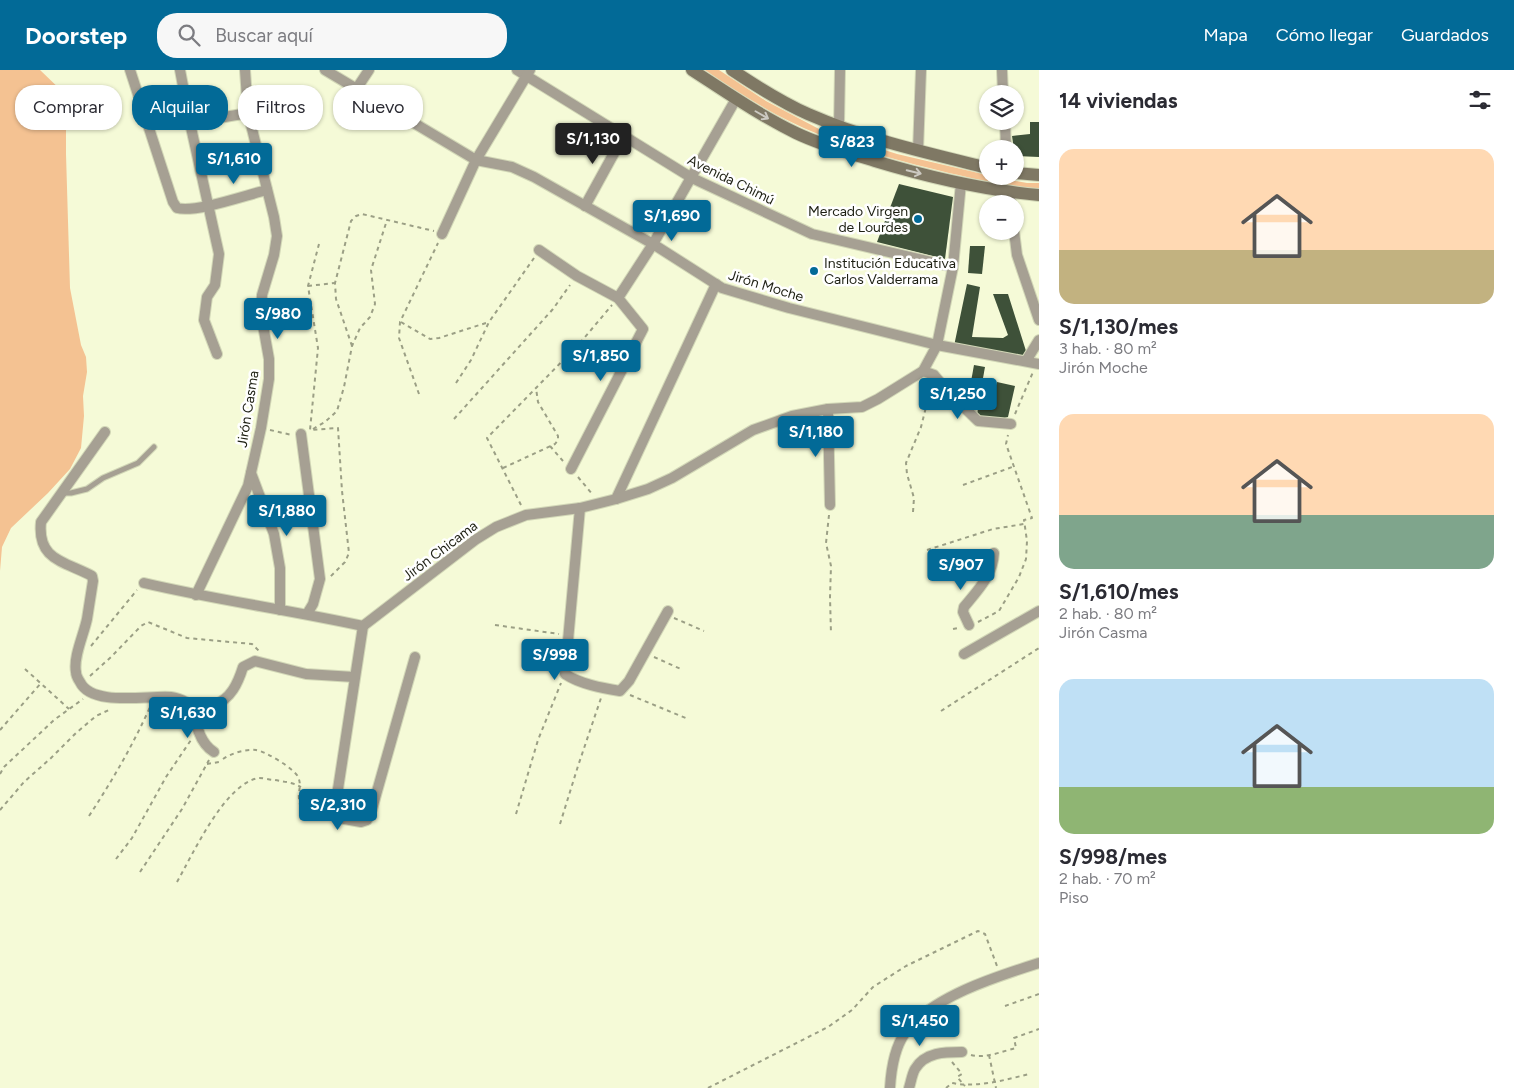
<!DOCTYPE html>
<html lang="es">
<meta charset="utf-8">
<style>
:root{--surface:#fff;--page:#f7f7f7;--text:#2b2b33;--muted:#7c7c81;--accent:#026a97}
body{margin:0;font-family:Figtree,sans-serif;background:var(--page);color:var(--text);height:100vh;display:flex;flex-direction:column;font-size:19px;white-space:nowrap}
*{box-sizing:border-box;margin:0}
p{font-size:16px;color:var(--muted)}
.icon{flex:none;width:28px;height:28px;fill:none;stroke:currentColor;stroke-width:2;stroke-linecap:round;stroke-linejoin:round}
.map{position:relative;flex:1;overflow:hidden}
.drawer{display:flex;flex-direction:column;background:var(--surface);width:475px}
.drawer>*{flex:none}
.top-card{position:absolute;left:15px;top:15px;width:475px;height:45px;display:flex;gap:10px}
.buttons{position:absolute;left:979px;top:15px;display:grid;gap:10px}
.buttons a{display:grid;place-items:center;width:45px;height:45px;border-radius:50%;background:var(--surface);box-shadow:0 1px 4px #0004;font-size:25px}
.price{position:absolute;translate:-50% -42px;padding:0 11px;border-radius:5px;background:var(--accent);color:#fff;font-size:16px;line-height:32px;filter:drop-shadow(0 1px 2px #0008)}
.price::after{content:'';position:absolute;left:50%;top:30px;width:15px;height:11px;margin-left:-8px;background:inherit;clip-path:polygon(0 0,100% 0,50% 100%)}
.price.selected{background:#222;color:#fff}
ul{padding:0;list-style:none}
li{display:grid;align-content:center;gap:10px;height:265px;padding:0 20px}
li span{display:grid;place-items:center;height:155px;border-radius:15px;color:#555}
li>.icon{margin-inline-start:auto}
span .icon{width:90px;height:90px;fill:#fffc;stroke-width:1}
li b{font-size:21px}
h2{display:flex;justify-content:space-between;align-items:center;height:60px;padding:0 20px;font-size:21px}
.tag{padding:0 18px;border-radius:20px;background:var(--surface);box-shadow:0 1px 4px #0004;font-size:18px;line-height:45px}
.tag.selected{background:var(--accent);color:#fff}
header{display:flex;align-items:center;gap:30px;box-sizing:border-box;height:70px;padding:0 25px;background:var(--accent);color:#fff}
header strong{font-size:24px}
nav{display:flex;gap:28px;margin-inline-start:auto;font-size:18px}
.search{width:350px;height:45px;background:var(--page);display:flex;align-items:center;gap:12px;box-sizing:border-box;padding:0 18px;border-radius:20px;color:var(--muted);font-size:19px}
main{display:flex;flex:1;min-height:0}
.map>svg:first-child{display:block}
.green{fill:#f4c292}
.building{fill:#3e5139}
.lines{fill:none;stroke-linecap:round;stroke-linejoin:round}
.service-casing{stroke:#d2d7b7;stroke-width:7}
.minor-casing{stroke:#d2d7b7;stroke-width:12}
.secondary-casing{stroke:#d2d7b7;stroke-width:14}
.path{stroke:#9b9f85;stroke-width:2;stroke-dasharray:4 4;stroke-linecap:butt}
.service{stroke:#a6a093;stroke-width:5}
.minor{stroke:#a6a093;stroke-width:10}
.secondary{stroke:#7f7864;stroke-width:12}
.oneway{stroke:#ccc9c1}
.poi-dot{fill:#026a97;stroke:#fff;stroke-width:2}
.labels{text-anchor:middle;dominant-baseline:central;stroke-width:5;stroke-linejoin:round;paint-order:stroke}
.street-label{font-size:14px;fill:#1d1f12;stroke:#fff}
.poi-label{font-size:14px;fill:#1d1f12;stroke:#fff;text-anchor:end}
</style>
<header>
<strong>Doorstep</strong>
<div class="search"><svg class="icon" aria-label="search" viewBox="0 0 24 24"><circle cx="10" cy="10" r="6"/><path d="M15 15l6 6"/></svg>Buscar aquí</div>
<nav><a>Mapa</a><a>Cómo llegar</a><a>Guardados</a></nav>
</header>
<main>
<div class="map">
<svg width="1039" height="1018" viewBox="0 0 1039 1018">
<rect width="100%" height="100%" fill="#f5fad7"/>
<g class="green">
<path d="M 0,0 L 40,0 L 66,25 L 66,84 L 70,218 L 81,275 L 86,287 L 87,302 L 83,326 L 84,346 L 81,378 L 70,399 L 48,423 L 11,458 L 2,477 L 0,501 Z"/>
<path d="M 705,0 L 719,0 L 766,31 L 819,59 L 897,84 L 987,105 L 988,106 L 1027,113 L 1039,113 L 1039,118 C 1009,118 978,109 949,103 C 905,92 860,81 818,64 C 778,48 740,24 705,0 Z"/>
</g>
<g class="building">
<path d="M 1030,52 L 1039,52 L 1039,87 L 1015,86 L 1012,66 L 1030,64 Z"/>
<path d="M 899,114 L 953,127 L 945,189 L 877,172 Z"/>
<path d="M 970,176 L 985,176 L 982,204 L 968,203 Z"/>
<path d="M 967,214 L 980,217 L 972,267 L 1003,268 L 1008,265 L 993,224 L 1008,224 L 1026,281 L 1020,289 L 954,276 Z"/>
<path d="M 974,295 L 985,297 L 981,319 L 970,317 Z"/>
<path d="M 997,312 L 1015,316 L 1008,347 L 991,352 L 977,346 L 980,322 L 993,325 Z"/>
</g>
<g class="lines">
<g class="service-casing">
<path id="service" d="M 61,423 L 71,423 L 87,419 L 103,408 L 138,393 L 154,377"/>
</g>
<g class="minor-casing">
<g id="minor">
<path d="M 130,0 L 173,132 L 177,138 C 196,143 246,125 267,120"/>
<path d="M 180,0 L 190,53 L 219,184 L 215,215 L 207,227 L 204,250 L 217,284"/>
<path d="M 325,0 L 476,90 L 512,97 L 534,107 L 653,174 L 722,218 L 789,238 L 937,275 L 1039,294"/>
<path d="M 517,0 L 692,108 L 812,164 L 953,197"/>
<path d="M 1002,0 L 1003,24"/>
<path d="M 357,18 L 369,0"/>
<path d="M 1005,51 L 1006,79"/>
<path d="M 190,53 L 248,43"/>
<path d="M 839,56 L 840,0"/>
<path d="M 918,81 L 921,0"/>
<path d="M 1009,122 L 1011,134"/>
<path d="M 585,136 L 624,65"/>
<path d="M 1014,161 L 1017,185 L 1039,250"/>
<path d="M 442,164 L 476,90 L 530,0"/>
<path d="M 539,180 L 577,206 L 618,228 L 643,259 L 571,399"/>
<path d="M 618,228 L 653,174 L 736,29"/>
<path d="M 1026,291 L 1039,270"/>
<path d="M 923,301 L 934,305 L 949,323 L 978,351 L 1011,354"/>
<path d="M 828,339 L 830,435"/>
<path d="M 105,362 L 41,452 C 37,490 64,491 92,506 L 93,511 C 91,524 89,537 87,549 C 84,564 73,587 76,602 C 76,605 78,609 80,612 C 92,637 148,625 171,627 C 189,629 193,643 214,635 C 231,629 238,613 243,597 L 255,591 L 306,604 L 354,607"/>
<path d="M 301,364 L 320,509 L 313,534 L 307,544"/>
<path d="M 251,403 L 274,464 L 280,498 L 280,540"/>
<path d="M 616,429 L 716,214"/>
<path d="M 580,438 L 565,604 C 580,614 602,618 620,621 L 629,611 L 668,541"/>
<path d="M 144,513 C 216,530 290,540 363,556 L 475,470 L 496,457 L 526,445 L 580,438 L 616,429 L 648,419 L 672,408 L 753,360 L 792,346 L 828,339 L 862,337 L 878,329 L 923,301 L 937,275 L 953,197 L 961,113"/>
<path d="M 196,525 L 248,416 L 261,358 L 269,309 L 269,289 L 261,244 L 262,225 L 274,185 L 277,166 L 274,147 L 248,43 L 245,0"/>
<path d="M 969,555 L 963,542 L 964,537 C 978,520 993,505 994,483"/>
<path d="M 363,556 L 336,732 L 336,742 L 339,748 L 361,752 L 367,750 L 372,739 L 415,587"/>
<path d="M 964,584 L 1039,541"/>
<path d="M 193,637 C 195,652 199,673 214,682"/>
<path d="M 890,1018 C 891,1001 895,977 905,963 C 930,927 998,906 1039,893"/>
<path d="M 909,1018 C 911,1012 912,1004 915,999 C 925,982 945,982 962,982"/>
</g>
</g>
<g class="secondary-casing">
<g id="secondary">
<path d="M 692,0 C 726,22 759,45 796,63 C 821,75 849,83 875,91 C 928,107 984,120 1039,125"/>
<path d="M 732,0 C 756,16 781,32 808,44 C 865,69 927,83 988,98"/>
<path d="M 1015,103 L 1039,105"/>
</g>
</g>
<g class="path">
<path d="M 319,174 L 308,216 L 318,278 L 310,360 L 338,358 L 342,421 L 349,483 L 345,492 L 329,508"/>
<path d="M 308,216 L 335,213"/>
<path d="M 401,252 L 430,269 L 439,268 L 489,252"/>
<path d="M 352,276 L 336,229 L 335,213 L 351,151 L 356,146 L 362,144 L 434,161"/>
<path d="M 456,313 L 471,290 L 489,252 L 534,188"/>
<path d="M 419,324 L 399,268 L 400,252 L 438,173"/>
<path d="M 1015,344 L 1033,302"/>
<path d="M 454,349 L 553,239 L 570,215"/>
<path d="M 313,359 L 325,352 L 337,341 L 344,317 L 352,276 L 360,258 L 370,247 L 375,234 L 371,200 L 387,150"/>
<path d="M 270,360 L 292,365"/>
<path d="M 550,376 L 563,391"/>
<path d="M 503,398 L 555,374 L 558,370 L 558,366 L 538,332 L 536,318"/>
<path d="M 578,407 L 593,425"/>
<path d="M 963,415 L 1015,396"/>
<path d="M 521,435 L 487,368 L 580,273 L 612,235"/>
<path d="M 913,442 L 914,428 L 907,404 L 906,393 L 921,357 L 931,317"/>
<path d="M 829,445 L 826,473 L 831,496 L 830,527 L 831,564"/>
<path d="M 927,480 L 993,459 L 1024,454"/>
<path d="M 674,548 L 704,561"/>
<path d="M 978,552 L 999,541 L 1019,507 L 1026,489 L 1027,471 L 1024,450 L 1032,448 L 1006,374 L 1008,365"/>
<path d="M 495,555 L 559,564"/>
<path d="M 953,559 L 959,558"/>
<path d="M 91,576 L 137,520"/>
<path d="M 654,587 L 683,600"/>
<path d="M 25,599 L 69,639"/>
<path d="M 90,606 L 111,587 L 141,556 L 148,552 L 187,568 L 252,574 L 259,581"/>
<path d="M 630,625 L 688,649"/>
<path d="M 941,641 L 1039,578"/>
<path d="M 0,660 L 41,613"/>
<path d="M 223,689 C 232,683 245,679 256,680 C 265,681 295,699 298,707 C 302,715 298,721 299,729 C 300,745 314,749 327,747"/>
<path d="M 207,694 L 219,692"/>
<path d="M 0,704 L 4,697 L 54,650 L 83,629"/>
<path d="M 0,740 L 24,712 L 51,688 L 76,663 L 96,646 L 111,639"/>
<path d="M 516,744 L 538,670 L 561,613"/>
<path d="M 89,746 C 112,711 133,675 150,637"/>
<path d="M 560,754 L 578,696 L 601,628"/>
<path d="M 116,789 L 132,768 L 166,707 L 191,670"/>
<path d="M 140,802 L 182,739 L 209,690"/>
<path d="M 177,812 C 193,784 225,713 259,708 C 264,708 270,710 275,710 C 285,712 292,712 301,717"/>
<path d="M 1005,936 L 1039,924"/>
<path d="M 971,985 C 985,989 1003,981 1016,978 L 1014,968 L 1039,959"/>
<path d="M 989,985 L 996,1018"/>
<path d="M 952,992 L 962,1004 L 957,1007 L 965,1016"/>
<path d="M 708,1018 L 828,957 L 852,940 L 873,917 L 906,896 L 978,861 L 985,864 L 997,896"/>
<path d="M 946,1018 L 952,1013 C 977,1018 1005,1010 1029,1004"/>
</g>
<use href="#service" class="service"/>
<use href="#minor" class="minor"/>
<use href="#secondary" class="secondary"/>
</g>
<defs><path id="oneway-shaft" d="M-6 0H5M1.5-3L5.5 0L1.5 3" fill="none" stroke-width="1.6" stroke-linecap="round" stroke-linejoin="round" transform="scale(1.25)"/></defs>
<g class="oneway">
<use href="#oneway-shaft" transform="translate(762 45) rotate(30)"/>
<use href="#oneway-shaft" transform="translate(914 102) rotate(14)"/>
</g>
<g class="poi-dot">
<circle cx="918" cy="149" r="5"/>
<circle cx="814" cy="201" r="5"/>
</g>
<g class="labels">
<g class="street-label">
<text transform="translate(731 110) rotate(26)">Avenida Chimú</text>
<text transform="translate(766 216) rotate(17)">Jirón Moche</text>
<text transform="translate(248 339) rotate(-81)">Jirón Casma</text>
<text transform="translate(440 481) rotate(-37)">Jirón Chicama</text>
</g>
<g class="poi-label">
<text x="908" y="141">Mercado Virgen<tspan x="908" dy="16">de Lourdes</tspan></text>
<text x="824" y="193" text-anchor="start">Institución Educativa<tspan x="824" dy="16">Carlos Valderrama</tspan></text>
</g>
</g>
</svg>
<div class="buttons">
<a><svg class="icon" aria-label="layers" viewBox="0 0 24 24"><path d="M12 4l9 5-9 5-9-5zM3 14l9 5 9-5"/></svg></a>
<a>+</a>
<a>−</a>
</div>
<b class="price selected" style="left:593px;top:95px">S/1,130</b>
<b class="price" style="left:852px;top:98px">S/823</b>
<b class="price" style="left:234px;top:115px">S/1,610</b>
<b class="price" style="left:672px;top:172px">S/1,690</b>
<b class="price" style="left:278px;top:270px">S/980</b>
<b class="price" style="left:601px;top:312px">S/1,850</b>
<b class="price" style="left:958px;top:350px">S/1,250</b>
<b class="price" style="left:816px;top:388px">S/1,180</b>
<b class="price" style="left:287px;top:467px">S/1,880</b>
<b class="price" style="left:961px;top:521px">S/907</b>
<b class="price" style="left:555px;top:611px">S/998</b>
<b class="price" style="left:188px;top:669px">S/1,630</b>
<b class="price" style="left:338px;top:761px">S/2,310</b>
<b class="price" style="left:920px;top:977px">S/1,450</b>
<div class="top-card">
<a class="tag">Comprar</a>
<a class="tag selected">Alquilar</a>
<a class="tag">Filtros</a>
<a class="tag">Nuevo</a>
</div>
</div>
<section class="drawer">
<h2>14 viviendas<svg class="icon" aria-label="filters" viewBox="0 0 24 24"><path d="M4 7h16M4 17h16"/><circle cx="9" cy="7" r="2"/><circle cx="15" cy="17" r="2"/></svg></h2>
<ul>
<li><span style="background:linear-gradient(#ffd9b3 65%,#c2b280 0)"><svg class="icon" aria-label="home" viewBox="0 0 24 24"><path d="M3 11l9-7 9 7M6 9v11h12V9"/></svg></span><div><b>S/1,130/mes</b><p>3 hab. · 80 m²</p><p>Jirón Moche</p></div></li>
<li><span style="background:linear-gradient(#ffd9b3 65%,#7fa58c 0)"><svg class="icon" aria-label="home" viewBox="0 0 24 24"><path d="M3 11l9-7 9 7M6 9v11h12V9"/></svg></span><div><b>S/1,610/mes</b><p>2 hab. · 80 m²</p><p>Jirón Casma</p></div></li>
<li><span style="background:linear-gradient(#bfe0f5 70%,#8fb573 0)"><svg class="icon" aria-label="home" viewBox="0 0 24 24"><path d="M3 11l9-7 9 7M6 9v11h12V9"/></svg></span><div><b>S/998/mes</b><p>2 hab. · 70 m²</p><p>Piso</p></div></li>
</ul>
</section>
</main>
